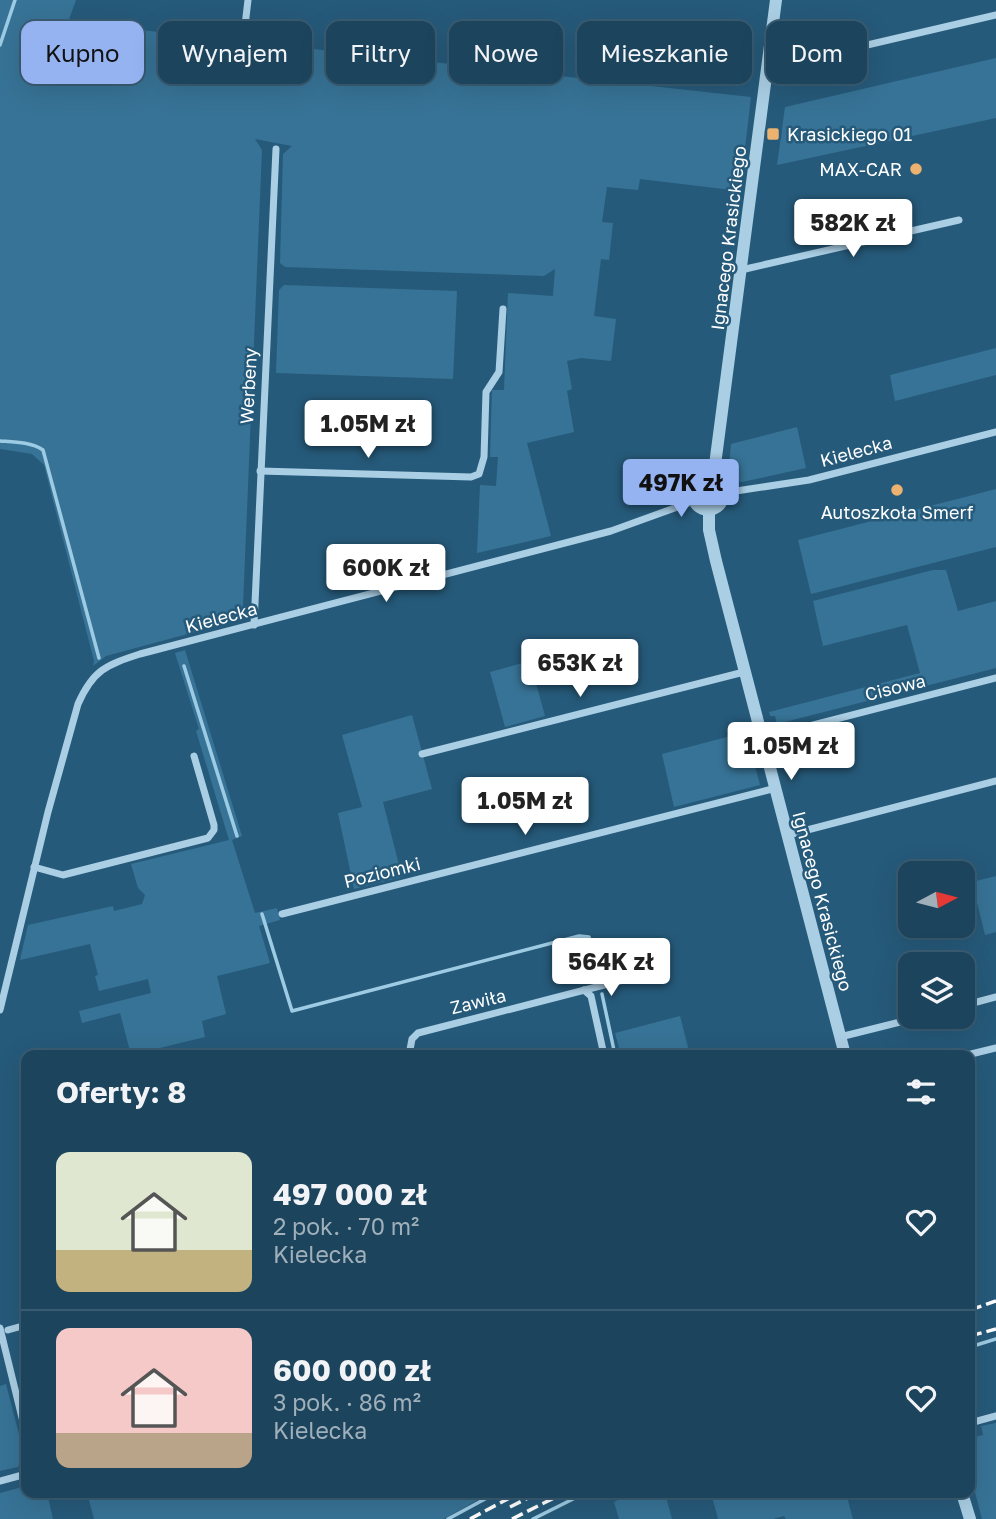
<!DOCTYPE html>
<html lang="pl">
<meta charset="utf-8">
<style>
:root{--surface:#1c445c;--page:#294e65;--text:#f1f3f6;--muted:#a0b0bb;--line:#3a5c72;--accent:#95b2f1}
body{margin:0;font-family:"Golos Text",sans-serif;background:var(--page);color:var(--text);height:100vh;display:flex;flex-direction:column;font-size:26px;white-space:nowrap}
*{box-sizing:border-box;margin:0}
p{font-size:23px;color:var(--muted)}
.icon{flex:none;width:38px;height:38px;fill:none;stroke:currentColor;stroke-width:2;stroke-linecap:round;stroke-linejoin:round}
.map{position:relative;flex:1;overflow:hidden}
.panel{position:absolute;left:21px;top:1050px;width:954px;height:448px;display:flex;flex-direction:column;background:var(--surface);border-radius:14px;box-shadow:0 7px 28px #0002,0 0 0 2px var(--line)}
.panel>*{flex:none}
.banner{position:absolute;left:21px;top:21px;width:956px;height:63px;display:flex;gap:14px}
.needle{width:46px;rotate:83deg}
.buttons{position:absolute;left:898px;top:861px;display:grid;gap:14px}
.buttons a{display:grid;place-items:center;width:77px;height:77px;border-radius:14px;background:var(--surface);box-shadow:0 7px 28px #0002,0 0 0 2px var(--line);font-size:35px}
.price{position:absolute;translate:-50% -60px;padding:0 16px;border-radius:7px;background:#fff;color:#222;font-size:23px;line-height:46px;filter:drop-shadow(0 2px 4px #0008)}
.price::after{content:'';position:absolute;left:50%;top:42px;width:21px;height:16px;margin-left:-10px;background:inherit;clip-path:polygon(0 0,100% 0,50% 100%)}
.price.on{background:var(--accent);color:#111}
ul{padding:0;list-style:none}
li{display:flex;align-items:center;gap:21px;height:175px;padding:0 35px}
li+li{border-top:2px solid var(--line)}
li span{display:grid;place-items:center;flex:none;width:196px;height:140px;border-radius:14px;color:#555}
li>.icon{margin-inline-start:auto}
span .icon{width:84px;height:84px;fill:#fffc;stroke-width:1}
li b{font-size:30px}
h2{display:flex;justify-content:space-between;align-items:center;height:84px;padding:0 35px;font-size:30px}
.pill{padding:0 24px;border-radius:14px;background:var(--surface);box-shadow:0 7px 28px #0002,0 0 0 2px var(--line);font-size:24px;line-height:63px}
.pill.on{background:var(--accent);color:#111}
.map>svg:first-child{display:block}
.green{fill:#377396}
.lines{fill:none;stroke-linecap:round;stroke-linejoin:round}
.stream{stroke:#9ecbe4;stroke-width:3.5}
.minor{stroke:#aacee4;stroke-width:7}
.tertiary{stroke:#aacee4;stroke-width:12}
.rail{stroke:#fff;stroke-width:3.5;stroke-dasharray:12 5;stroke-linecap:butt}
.poi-dot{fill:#ecb26f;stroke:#265a7a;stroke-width:2.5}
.labels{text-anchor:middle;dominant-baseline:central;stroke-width:5;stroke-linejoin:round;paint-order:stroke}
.poi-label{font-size:18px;fill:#fff;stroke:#265a7a;text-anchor:start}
.street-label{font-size:18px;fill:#fff;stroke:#265a7a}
</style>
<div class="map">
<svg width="996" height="1519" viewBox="0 0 996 1519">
<rect width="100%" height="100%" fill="#265a7a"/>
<g class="green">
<path d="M 0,0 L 76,0 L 68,22 L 751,97 L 740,191 L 640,179 L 638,190 L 607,187 L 602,222 L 613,223 L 609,260 L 601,259 L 594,316 L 616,319 L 611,361 L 581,358 L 567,361 L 572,389 L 567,391 L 574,432 L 527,443 L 551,536 L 477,553 L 480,485 L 496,486 L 498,457 L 490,457 L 492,390 L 504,390 L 508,293 L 553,296 L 555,269 L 544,276 L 285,267 L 280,263 L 283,154 L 292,146 L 255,139 L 262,150 L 243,606 L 245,615 L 243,619 L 106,656 L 93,666 L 94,661 L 44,465 L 32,454 L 0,449 Z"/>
<path d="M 996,58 L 996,118 L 777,165 L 785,107 Z"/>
<path d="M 284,285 L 457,291 L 453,379 L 276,373 L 279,290 Z"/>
<path d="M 996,348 L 996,375 L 895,401 L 890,375 Z"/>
<path d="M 797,427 L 806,468 L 742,482 L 733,481 L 728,476 L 731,444 Z"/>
<path d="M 996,489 L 996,547 L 811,594 L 798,540 Z"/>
<path d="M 933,570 L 946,570 L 958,611 L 996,601 L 996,668 L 777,724 L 775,716 L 770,716 L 769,712 L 920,673 L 907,625 L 823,646 L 813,601 Z"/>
<path d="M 185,650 L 242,836 L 232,840 L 255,913 L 277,908 L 280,920 L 259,926 L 270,963 L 217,976 L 226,1014 L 202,1021 L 205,1037 L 131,1055 L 120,1013 L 82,1023 L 79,1011 L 151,993 L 148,979 L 99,991 L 95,976 L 98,975 L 90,944 L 20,960 L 28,925 L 113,906 L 114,911 L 142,904 L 145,895 L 138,888 L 131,864 L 229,840 L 196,731 L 199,729 L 175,653 Z"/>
<path d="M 530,661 L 545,716 L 505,727 L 490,672 Z"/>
<path d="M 412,715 L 432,789 L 383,802 L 402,877 L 354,889 L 338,813 L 362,807 L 342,735 Z"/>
<path d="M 746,732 L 760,785 L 674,807 L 662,754 Z"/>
<path d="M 996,876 L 996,932 L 985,935 L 972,882 Z"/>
<path d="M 680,1016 L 690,1055 L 621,1055 L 615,1033 Z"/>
<path d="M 6,1384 L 24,1454 L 18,1467 L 0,1471 L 0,1386 Z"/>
<path d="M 996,1423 L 996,1519 L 982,1519 L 970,1473 L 970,1438 L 983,1435 L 981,1426 Z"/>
<path d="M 26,1486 L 26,1493 L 47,1493 L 53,1519 L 0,1519 L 0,1493 Z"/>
<path d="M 87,1493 L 490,1493 L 444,1519 L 94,1519 Z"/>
<path d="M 632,1493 L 634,1497 L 645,1493 L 665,1493 L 672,1519 L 619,1519 L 614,1502 Z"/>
<path d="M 711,1493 L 846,1493 L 853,1519 L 786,1519 L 784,1516 L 773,1519 L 718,1519 Z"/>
</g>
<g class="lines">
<g class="stream">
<path d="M 0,45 L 15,0"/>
<path d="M 0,441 C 14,442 31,442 43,450 L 99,658"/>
<path d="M 184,666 L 237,836"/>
<path d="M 262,914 L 292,1011 L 579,936 L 589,937 L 598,977"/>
<path d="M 602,994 L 615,1055"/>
<path d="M 970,1347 L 996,1339"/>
<path d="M 448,1519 L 496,1493"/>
<path d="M 533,1519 L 585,1493"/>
</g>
<g class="minor">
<path d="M 244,34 L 248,0"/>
<path d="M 769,62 L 786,64 L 996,15"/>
<path d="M 741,270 L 959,220"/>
<path d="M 260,471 L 471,477 L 479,474 L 484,457 L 486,392 L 499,372 L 503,309"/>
<path d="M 723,493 L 809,480 L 996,432"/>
<path d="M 254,625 L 276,149"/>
<path d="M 762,738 L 996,678"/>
<path d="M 422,754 L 744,672"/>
<path d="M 788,835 L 996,781"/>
<path d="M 34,867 L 63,875 L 208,838 L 214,830 L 214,825 L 194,756"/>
<path d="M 282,914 L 776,788"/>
<path d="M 584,990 L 591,996 L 604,1055"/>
<path d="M 962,1006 L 996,997"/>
<path d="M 0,1010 L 48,812 L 78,704 C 93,670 106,665 140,654 L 611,531 L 694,501"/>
<path d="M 840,1037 L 920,1017"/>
<path d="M 409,1055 L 412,1039 L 418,1033 L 631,978"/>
<path d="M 967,1055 L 996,1048"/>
<path d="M 0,1328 L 26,1434"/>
<path d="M 8,1330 L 26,1325"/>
<path d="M 970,1423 L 996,1416"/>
<path d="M 0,1481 L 26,1474"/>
</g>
<g class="tertiary">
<circle cx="708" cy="495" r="15"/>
<path d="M 713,480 L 776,0"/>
<path d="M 709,510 L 709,530 L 716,561 L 845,1055"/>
<path d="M 962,1493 L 970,1519"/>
</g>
<g class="rail">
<path d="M 970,1310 L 996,1301"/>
<path d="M 970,1336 L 996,1329"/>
<path d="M 510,1507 L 538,1493"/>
<path d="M 470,1519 L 519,1493"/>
<path d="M 512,1519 L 564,1493"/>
</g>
</g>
<g class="poi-dot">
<rect x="766" y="127" width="14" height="14" rx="3.5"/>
<circle cx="916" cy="169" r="7"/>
<circle cx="897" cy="490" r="7"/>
</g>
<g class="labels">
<g class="poi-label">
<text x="787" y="134">Krasickiego 01</text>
<text x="902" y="169" text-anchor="end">MAX-CAR</text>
<text x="897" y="512" text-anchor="middle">Autoszkoła Smerf</text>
</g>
<g class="street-label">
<text transform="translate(728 238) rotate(-83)">Ignacego Krasickiego</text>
<text transform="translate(248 386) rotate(-87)">Werbeny</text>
<text transform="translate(856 451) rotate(-15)">Kielecka</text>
<text transform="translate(221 617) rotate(-15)">Kielecka</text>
<text transform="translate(895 687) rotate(-14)">Cisowa</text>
<text transform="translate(382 872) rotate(-14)">Poziomki</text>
<text transform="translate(823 901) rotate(75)">Ignacego Krasickiego</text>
<text transform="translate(478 1001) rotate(-14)">Zawiła</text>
</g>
</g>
</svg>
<div class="buttons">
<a><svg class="needle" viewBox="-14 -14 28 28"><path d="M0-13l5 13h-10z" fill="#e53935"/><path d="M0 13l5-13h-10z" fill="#a0b0bb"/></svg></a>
<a><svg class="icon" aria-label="layers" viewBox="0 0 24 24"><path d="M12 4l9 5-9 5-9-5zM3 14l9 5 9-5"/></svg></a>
</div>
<b class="price" style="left:853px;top:259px">582K zł</b>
<b class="price" style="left:368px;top:460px">1.05M zł</b>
<b class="price on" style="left:681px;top:519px">497K zł</b>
<b class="price" style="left:386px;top:604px">600K zł</b>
<b class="price" style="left:580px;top:699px">653K zł</b>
<b class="price" style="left:791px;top:782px">1.05M zł</b>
<b class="price" style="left:525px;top:837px">1.05M zł</b>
<b class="price" style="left:611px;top:998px">564K zł</b>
<div class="banner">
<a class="pill on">Kupno</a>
<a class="pill">Wynajem</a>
<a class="pill">Filtry</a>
<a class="pill">Nowe</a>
<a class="pill">Mieszkanie</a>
<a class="pill">Dom</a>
</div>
<section class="panel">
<h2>Oferty: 8<svg class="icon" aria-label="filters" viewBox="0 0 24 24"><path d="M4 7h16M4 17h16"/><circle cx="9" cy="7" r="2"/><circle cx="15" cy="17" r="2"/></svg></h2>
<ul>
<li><span style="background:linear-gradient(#dfe7d0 70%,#c2b280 0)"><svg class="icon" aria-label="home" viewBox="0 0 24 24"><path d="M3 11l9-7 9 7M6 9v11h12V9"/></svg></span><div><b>497 000 zł</b><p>2 pok. · 70 m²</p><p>Kielecka</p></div><svg class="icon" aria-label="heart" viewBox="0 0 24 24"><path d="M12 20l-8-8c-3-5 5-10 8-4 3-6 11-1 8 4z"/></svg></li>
<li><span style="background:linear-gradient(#f6c9c9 75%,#b9a48a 0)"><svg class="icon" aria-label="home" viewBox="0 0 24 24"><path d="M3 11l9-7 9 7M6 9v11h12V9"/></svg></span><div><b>600 000 zł</b><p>3 pok. · 86 m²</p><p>Kielecka</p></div><svg class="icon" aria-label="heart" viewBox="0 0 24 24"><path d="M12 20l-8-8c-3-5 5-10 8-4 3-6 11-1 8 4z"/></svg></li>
</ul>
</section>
</div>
